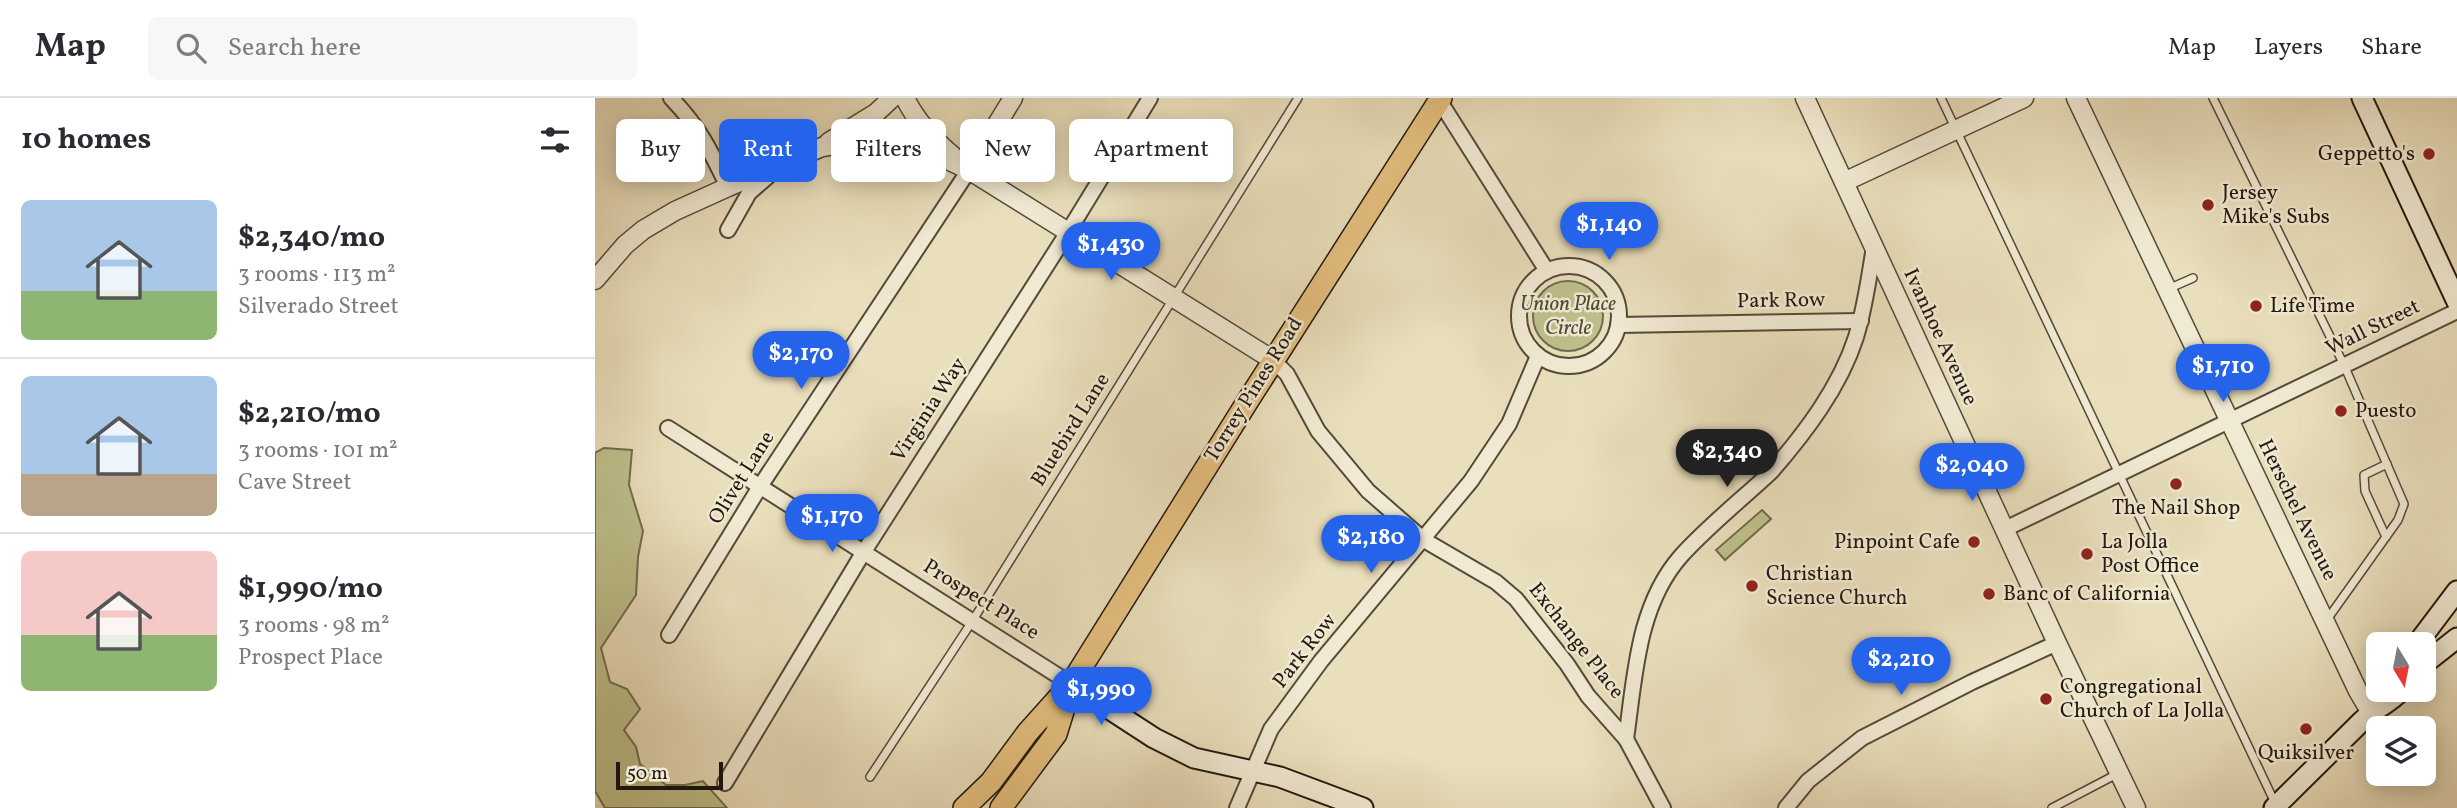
<!DOCTYPE html>
<meta charset="utf-8">
<style>
:root{--surface:#fff;--page:#f7f7f7;--text:#2b2b33;--muted:#7c7c81;--line:#e1e1e2;--accent:#2563eb}
body{margin:0;font-family:Vollkorn,serif;background:var(--page);color:var(--text);height:100vh;display:flex;flex-direction:column;font-size:26px;white-space:nowrap}
*{box-sizing:border-box;margin:0}
p{font-size:23px;color:var(--muted)}
.icon{flex:none;width:38px;height:38px;fill:none;stroke:currentColor;stroke-width:2;stroke-linecap:round;stroke-linejoin:round}
.map{position:relative;flex:1;overflow:hidden}
.drawer{display:flex;flex-direction:column;background:var(--surface);width:595px}
.drawer>*{flex:none}
.top-card{position:absolute;left:21px;top:21px;width:665px;height:63px;display:flex;gap:14px}
.needle{width:46px;rotate:170deg}
.tools{position:absolute;left:1771px;top:534px;display:grid;gap:14px}
.tools a{display:grid;place-items:center;width:70px;height:70px;border-radius:10px;background:var(--surface);box-shadow:0 4px 18px #0003;font-size:35px}
.scale{position:absolute;left:21px;bottom:18px;width:107px;box-sizing:border-box;padding-left:7px;border:4px solid #22180f;border-top:0;font-size:19px;line-height:24px;white-space:nowrap;color:#22180f;-webkit-text-stroke:5px #f1ead3;paint-order:stroke}
.price{position:absolute;translate:-50% -60px;padding:0 16px;border-radius:24px;background:var(--accent);color:#fff;font-size:23px;line-height:46px;filter:drop-shadow(0 2px 4px #0008)}
.price::after{content:'';position:absolute;left:50%;top:42px;width:21px;height:16px;margin-left:-10px;background:inherit;clip-path:polygon(0 0,100% 0,50% 100%)}
.price.active{background:#222;color:#fff}
ul{padding:0;list-style:none}
li{display:flex;align-items:center;gap:21px;height:175px;padding:0 21px}
li+li{border-top:2px solid var(--line)}
li span{display:grid;place-items:center;flex:none;width:196px;height:140px;border-radius:10px;color:#555}
li>.icon{margin-inline-start:auto}
span .icon{width:84px;height:84px;fill:#fffc;stroke-width:1}
li b{font-size:30px}
h2{display:flex;justify-content:space-between;align-items:center;height:84px;padding:0 21px;font-size:30px}
.chip{padding:0 24px;border-radius:10px;background:var(--surface);box-shadow:0 4px 18px #0003;font-size:24px;line-height:63px}
.chip.active{background:var(--accent);color:#fff}
header{display:flex;align-items:center;gap:42px;box-sizing:border-box;height:98px;padding:0 35px;background:var(--surface);border-bottom:2px solid var(--line)}
header strong{font-size:33px}
nav{display:flex;gap:38px;margin-inline-start:auto;font-size:24px}
.search{width:490px;height:63px;background:var(--page);display:flex;align-items:center;gap:18px;box-sizing:border-box;padding:0 24px;border-radius:10px;color:var(--muted);font-size:26px}
main{display:flex;flex:1;min-height:0}
.map>svg:first-child{display:block}
.green{fill:#bec08c;stroke:#706c4e;stroke-width:2}
.lines{fill:none;stroke-linecap:round;stroke-linejoin:round}
.service-casing{stroke:#544a3a;stroke-width:10}
.minor-casing{stroke:#544a3a;stroke-width:18}
.tertiary-casing{stroke:#544a3a;stroke-width:21}
.secondary-casing{stroke:#22180f;stroke-width:23}
.primary-casing{stroke:#22180f;stroke-width:24}
.service{stroke:#f1ead3;stroke-width:7}
.minor{stroke:#f1ead3;stroke-width:14}
.tertiary{stroke:#f1ead3;stroke-width:18}
.secondary{stroke:#f1ead3;stroke-width:19}
.primary{stroke:#e5c07e;stroke-width:21}
.poi-dot{fill:#8f2418;stroke:#f1ead3;stroke-width:2.5}
.labels{text-anchor:middle;dominant-baseline:central;stroke-width:5;stroke-linejoin:round;paint-order:stroke}
.poi-label{font-size:21px;fill:#22180f;stroke:#f1ead3;text-anchor:start}
.street-label{font-size:21px;fill:#22180f;stroke:#f1ead3}
.park-label{font-size:21px;font-style:italic;fill:#514a34;stroke:#f1ead3}
</style>
<header>
<strong>Map</strong>
<div class="search"><svg class="icon" aria-label="search" viewBox="0 0 24 24"><circle cx="10" cy="10" r="6"/><path d="M15 15l6 6"/></svg>Search here</div>
<nav><a>Map</a><a>Layers</a><a>Share</a></nav>
</header>
<main>
<section class="drawer">
<h2>10 homes<svg class="icon" aria-label="filters" viewBox="0 0 24 24"><path d="M4 7h16M4 17h16"/><circle cx="9" cy="7" r="2"/><circle cx="15" cy="17" r="2"/></svg></h2>
<ul>
<li><span style="background:linear-gradient(#a9c7e8 65%,#8fb573 0)"><svg class="icon" aria-label="home" viewBox="0 0 24 24"><path d="M3 11l9-7 9 7M6 9v11h12V9"/></svg></span><div><b>$2,340/mo</b><p>3 rooms · 113 m²</p><p>Silverado Street</p></div></li>
<li><span style="background:linear-gradient(#a9c7e8 70%,#b9a48a 0)"><svg class="icon" aria-label="home" viewBox="0 0 24 24"><path d="M3 11l9-7 9 7M6 9v11h12V9"/></svg></span><div><b>$2,210/mo</b><p>3 rooms · 101 m²</p><p>Cave Street</p></div></li>
<li><span style="background:linear-gradient(#f6c9c9 60%,#8fb573 0)"><svg class="icon" aria-label="home" viewBox="0 0 24 24"><path d="M3 11l9-7 9 7M6 9v11h12V9"/></svg></span><div><b>$1,990/mo</b><p>3 rooms · 98 m²</p><p>Prospect Place</p></div></li>
</ul>
</section>
<div class="map">
<svg width="1862" height="710" viewBox="0 0 1862 710">
<rect width="100%" height="100%" fill="#eadfbc"/>
<filter id="stains"><feTurbulence type="fractalNoise" baseFrequency=".00286" numOctaves="4"/><feColorMatrix values="0 0 0 0 .2 0 0 0 0 .09 0 0 0 0 .02 0 0 0 .5 -.17"/></filter>
<radialGradient id="worn" r=".72"><stop offset=".6" stop-color="#630" stop-opacity="0"/><stop offset="1" stop-color="#630" stop-opacity=".3"/></radialGradient>
<g class="green">
<circle cx="973" cy="218" r="35"/>
<path d="M 9,350 L 37,352 L 34,387 L 48,433 L 43,459 L 41,497 L 6,550 L 15,584 L 32,591 L 45,611 L 29,632 L 41,649 L 45,666 L 71,687 L 90,687 L 108,683 L 132,710 L 10,710 L 0,693 L 0,355 Z"/>
<path d="M 1167,412 L 1176,421 L 1130,462 L 1121,452 Z"/>
</g>
<g class="lines">
<g class="service-casing">
<g id="service">
<path d="M 1346,0 L 1681,707"/>
<path d="M 1618,0 L 1749,267 L 1809,406 L 1803,422 L 1731,523"/>
<path d="M 1573,191 L 1598,180"/>
<path d="M 1791,439 L 1770,393 L 1769,377 L 1792,366"/>
<path d="M 275,679 L 378,522 L 703,0"/>
<path d="M 1457,710 L 1524,675"/>
</g>
</g>
<g class="minor-casing">
<g id="minor">
<path d="M 76,0 C 105,30 115,52 133,89"/>
<path d="M 844,2 L 952,173"/>
<path d="M 133,132 L 154,95 L 179,73"/>
<circle cx="974" cy="218" r="50"/>
<path d="M 1023,227 L 1266,223"/>
<path d="M 678,262 L 692,276 L 723,333 L 773,393 L 829,442 L 901,484 L 921,501 L 972,566 L 993,598 L 1031,641 L 1068,710"/>
<path d="M 73,330 L 476,586"/>
<path d="M 1410,431 L 1862,213"/>
<path d="M 74,537 L 166,387 L 374,72"/>
<path d="M 1031,641 C 1040,579 1042,508 1086,458 C 1113,428 1146,402 1176,374 C 1210,335 1245,289 1261,239 C 1270,210 1274,179 1279,149"/>
<path d="M 130,685 L 268,455 L 473,134 L 555,0"/>
<path d="M 642,710 L 676,631 L 726,563 L 876,383 L 914,326 L 943,258"/>
<path d="M 1191,710 L 1213,683 L 1267,640 L 1377,584 L 1462,545"/>
</g>
</g>
<g class="tertiary-casing">
<g id="tertiary">
<path d="M 310,0 C 321,23 339,42 358,58"/>
<path d="M 1210,0 L 1462,545 L 1541,710"/>
<path d="M 1481,0 L 1763,593 L 1776,615"/>
<path d="M 234,44 L 281,15 L 297,0"/>
<path d="M 374,72 L 418,0"/>
<path d="M 1249,84 L 1429,0"/>
<path d="M 0,182 L 30,147 L 48,132 L 80,113 L 133,89 L 227,49 L 266,43 L 319,46 L 374,72 L 678,262"/>
</g>
</g>
<g class="secondary-casing">
<g id="secondary">
<path d="M 1767,0 L 1862,204"/>
<path d="M 1822,546 L 1862,493"/>
<path d="M 1829,566 L 1862,540"/>
<path d="M 476,586 L 559,640 L 599,660 L 685,679 L 768,710"/>
<path d="M 1679,710 L 1767,623 C 1781,610 1793,606 1807,592"/>
</g>
</g>
<g class="primary-casing">
<g id="primary">
<path d="M 369,710 L 396,684 L 433,634 L 476,586 L 654,301 L 846,0"/>
<path d="M 406,710 L 461,636 L 475,591"/>
</g>
</g>
<use href="#service" class="service"/>
<use href="#minor" class="minor"/>
<use href="#tertiary" class="tertiary"/>
<use href="#secondary" class="secondary"/>
<use href="#primary" class="primary"/>
</g>
<g class="poi-dot">
<circle cx="1834" cy="56" r="7"/>
<circle cx="1613" cy="107" r="7"/>
<circle cx="1661" cy="208" r="7"/>
<circle cx="1746" cy="313" r="7"/>
<circle cx="1581" cy="386" r="7"/>
<circle cx="1379" cy="444" r="7"/>
<circle cx="1492" cy="456" r="7"/>
<circle cx="1157" cy="488" r="7"/>
<circle cx="1394" cy="496" r="7"/>
<circle cx="1451" cy="601" r="7"/>
<circle cx="1711" cy="631" r="7"/>
</g>
<g class="labels">
<g class="poi-label">
<text x="1820" y="56" text-anchor="end">Geppetto's</text>
<text x="1627" y="95">Jersey<tspan x="1627" dy="24">Mike's Subs</tspan></text>
<text x="1675" y="208">Life Time</text>
<text x="1760" y="313">Puesto</text>
<text x="1581" y="410" text-anchor="middle">The Nail Shop</text>
<text x="1365" y="444" text-anchor="end">Pinpoint Cafe</text>
<text x="1506" y="444">La Jolla<tspan x="1506" dy="24">Post Office</tspan></text>
<text x="1171" y="476">Christian<tspan x="1171" dy="24">Science Church</tspan></text>
<text x="1408" y="496">Banc of California</text>
<text x="1465" y="589">Congregational<tspan x="1465" dy="24">Church of La Jolla</tspan></text>
<text x="1711" y="655" text-anchor="middle">Quiksilver</text>
</g>
<g class="street-label">
<text transform="translate(1186 203) rotate(-1)">Park Row</text>
<text transform="translate(1778 230) rotate(-26)">Wall Street</text>
<text transform="translate(1345 239) rotate(65)">Ivanhoe Avenue</text>
<text transform="translate(659 292) rotate(-58)">Torrey Pines Road</text>
<text transform="translate(334 312) rotate(-57)">Virginia Way</text>
<text transform="translate(476 332) rotate(-58)">Bluebird Lane</text>
<text transform="translate(147 380) rotate(-58)">Olivet Lane</text>
<text transform="translate(1702 412) rotate(64)">Herschel Avenue</text>
<text transform="translate(386 502) rotate(32)">Prospect Place</text>
<text transform="translate(981 543) rotate(52)">Exchange Place</text>
<text transform="translate(710 553) rotate(-52)">Park Row</text>
</g>
<g class="park-label">
<text x="973" y="206">Union Place<tspan x="973" dy="24">Circle</tspan></text>
</g>
</g>
<rect width="100%" height="100%" filter="url(#stains)"/>
<rect width="100%" height="100%" fill="url(#worn)"/>
</svg>
<div class="tools">
<a><svg class="needle" viewBox="-14 -14 28 28"><path d="M0-13l5 13h-10z" fill="#e53935"/><path d="M0 13l5-13h-10z" fill="#7c7c81"/></svg></a>
<a><svg class="icon" aria-label="layers" viewBox="0 0 24 24"><path d="M12 4l9 5-9 5-9-5zM3 14l9 5 9-5"/></svg></a>
</div>
<div class="scale">50 m</div>
<b class="price" style="left:1014px;top:164px">$1,140</b>
<b class="price" style="left:516px;top:184px">$1,430</b>
<b class="price" style="left:206px;top:293px">$2,170</b>
<b class="price" style="left:1628px;top:306px">$1,710</b>
<b class="price active" style="left:1132px;top:391px">$2,340</b>
<b class="price" style="left:1377px;top:405px">$2,040</b>
<b class="price" style="left:237px;top:456px">$1,170</b>
<b class="price" style="left:776px;top:477px">$2,180</b>
<b class="price" style="left:1306px;top:599px">$2,210</b>
<b class="price" style="left:506px;top:629px">$1,990</b>
<div class="top-card">
<a class="chip">Buy</a>
<a class="chip active">Rent</a>
<a class="chip">Filters</a>
<a class="chip">New</a>
<a class="chip">Apartment</a>
</div>
</div>
</main>
